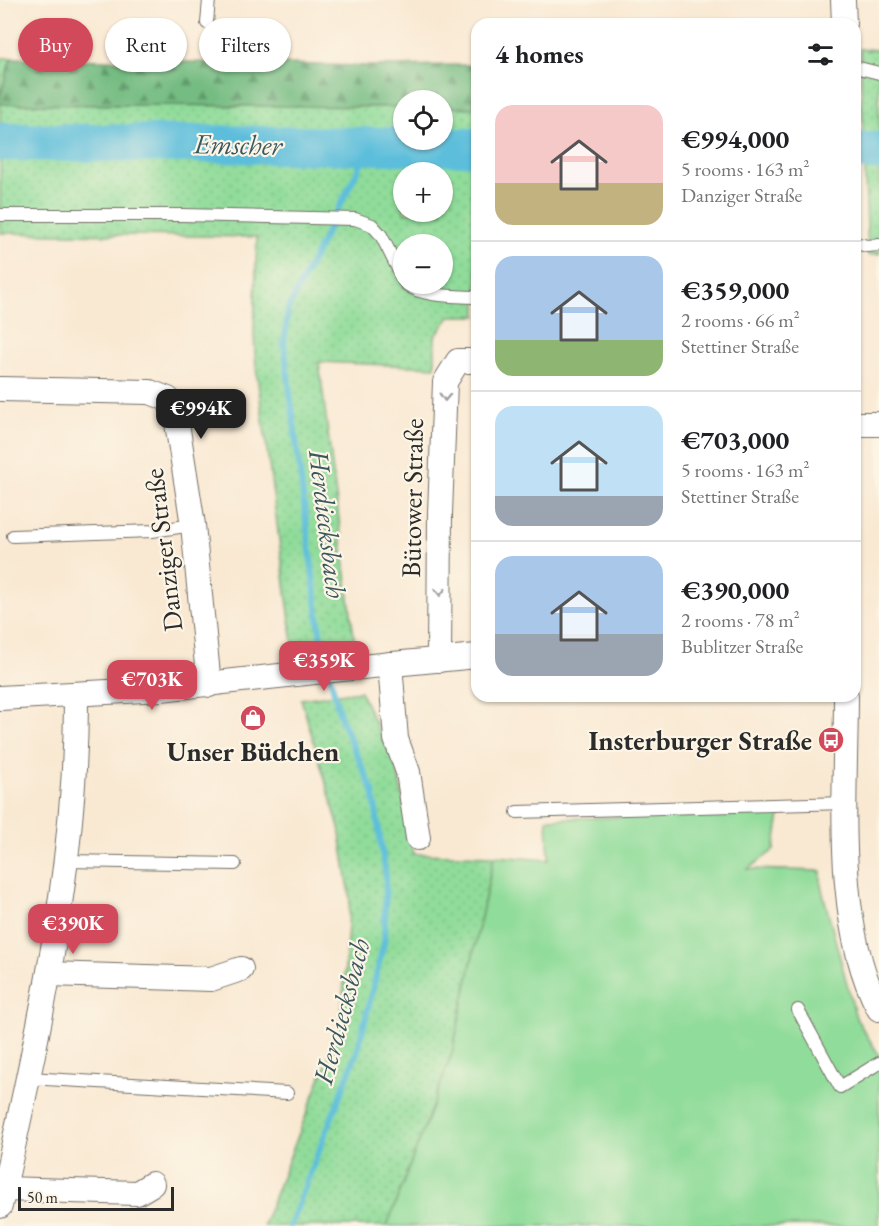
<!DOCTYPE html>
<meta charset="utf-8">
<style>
:root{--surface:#fff;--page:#f2f2f2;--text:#202124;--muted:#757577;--line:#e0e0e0;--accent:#d1495b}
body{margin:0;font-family:"EB Garamond",serif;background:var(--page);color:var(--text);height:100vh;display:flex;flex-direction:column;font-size:22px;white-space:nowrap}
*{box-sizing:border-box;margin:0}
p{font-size:20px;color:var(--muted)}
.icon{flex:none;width:33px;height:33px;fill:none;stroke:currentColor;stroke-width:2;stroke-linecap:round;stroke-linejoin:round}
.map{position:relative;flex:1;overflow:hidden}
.sheet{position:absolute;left:471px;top:18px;width:390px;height:684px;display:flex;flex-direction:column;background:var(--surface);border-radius:18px;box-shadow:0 2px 4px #0004}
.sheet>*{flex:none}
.top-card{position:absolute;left:18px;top:18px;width:363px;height:54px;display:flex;gap:12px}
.fabs{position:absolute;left:393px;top:90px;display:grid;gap:12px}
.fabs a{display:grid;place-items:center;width:60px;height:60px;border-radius:50%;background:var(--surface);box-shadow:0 2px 4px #0004;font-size:30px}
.scale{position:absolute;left:18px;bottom:15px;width:156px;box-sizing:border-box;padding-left:6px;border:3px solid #2b2b2b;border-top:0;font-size:16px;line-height:21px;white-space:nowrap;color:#2b2b2b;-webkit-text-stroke:4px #fcf5e5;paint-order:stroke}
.price{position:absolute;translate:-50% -51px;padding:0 14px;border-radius:12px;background:var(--accent);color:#fff;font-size:20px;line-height:39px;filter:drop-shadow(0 2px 3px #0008)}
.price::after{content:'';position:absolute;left:50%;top:36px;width:18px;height:14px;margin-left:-9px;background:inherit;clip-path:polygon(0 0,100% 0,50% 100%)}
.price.selected{background:#222;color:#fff}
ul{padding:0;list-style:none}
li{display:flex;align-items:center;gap:18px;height:150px;padding:0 24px}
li+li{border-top:2px solid var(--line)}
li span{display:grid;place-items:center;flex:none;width:168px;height:120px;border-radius:18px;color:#555}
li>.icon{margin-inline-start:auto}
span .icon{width:72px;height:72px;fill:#fffc;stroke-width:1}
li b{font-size:26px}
h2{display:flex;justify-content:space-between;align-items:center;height:72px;padding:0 24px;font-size:26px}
.tag{padding:0 21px;border-radius:27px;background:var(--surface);box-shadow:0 2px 4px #0004;font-size:21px;line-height:54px}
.tag.selected{background:var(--accent);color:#fff}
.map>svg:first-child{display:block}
.grass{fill:url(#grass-dots);stroke:#5e8462;stroke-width:1.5;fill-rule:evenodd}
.forest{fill:url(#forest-firs);stroke:#507456;stroke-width:1.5}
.green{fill:#90dc9a;stroke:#5e8462;stroke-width:1.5}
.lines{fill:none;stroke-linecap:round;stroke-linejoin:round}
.stream{stroke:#5cbedb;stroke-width:6}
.river{stroke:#5cbedb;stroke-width:38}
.service-casing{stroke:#736e66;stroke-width:14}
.minor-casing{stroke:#736e66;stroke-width:26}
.service{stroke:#fff;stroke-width:12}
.minor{stroke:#fff;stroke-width:24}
.oneway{stroke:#a0a0a0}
.labels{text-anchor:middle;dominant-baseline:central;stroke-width:4.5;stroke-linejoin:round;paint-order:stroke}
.street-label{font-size:27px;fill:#2b2b2b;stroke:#fcf5e5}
.poi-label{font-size:27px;font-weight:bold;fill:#2b2b2b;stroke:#fcf5e5;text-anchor:end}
.water-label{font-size:28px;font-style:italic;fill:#3a5760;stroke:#fcf5e5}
</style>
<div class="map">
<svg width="879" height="1226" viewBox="0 0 879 1226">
<defs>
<pattern id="grass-dots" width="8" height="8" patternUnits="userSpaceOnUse" patternTransform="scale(1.5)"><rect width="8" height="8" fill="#90dc9a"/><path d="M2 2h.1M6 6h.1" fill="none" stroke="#7cbd85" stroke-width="1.8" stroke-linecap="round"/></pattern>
<pattern id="forest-firs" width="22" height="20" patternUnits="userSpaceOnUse" patternTransform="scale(1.5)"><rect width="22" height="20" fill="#74bc82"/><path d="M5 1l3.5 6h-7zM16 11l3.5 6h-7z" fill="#5f996b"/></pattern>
</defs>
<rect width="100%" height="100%" fill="#fcf5e5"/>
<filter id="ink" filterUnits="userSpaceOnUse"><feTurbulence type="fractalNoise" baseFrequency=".0167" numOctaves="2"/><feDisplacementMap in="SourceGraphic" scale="12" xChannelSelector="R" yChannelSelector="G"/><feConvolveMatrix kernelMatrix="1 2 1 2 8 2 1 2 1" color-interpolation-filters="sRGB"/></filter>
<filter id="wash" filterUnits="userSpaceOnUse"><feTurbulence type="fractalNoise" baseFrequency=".008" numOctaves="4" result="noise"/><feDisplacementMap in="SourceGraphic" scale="24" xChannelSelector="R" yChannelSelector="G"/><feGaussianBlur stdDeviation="1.35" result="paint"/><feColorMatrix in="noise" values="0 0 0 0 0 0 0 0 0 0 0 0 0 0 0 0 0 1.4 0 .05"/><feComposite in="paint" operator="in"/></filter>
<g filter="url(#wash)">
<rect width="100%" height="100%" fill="#f9e9d3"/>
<g class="grass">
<path d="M 860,49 L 879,50 L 879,254 L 868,255 Z"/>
<path d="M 0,58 L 11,58 L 0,97 Z"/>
<path d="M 0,104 L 403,107 L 404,140 L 442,140 L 443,107 L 477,108 L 477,316 L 451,316 L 435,336 L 435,367 L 319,362 L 356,653 L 295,658 L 256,368 L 254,334 L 257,237 L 0,233 ZM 404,172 L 442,172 L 442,212 L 404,212 ZM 404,244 L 442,244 L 442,284 L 404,284 Z"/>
<path d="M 360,691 L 397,769 L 414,854 L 494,856 L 452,1054 L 387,1226 L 263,1226 L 341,1025 L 350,897 L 339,827 L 301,699 Z"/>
</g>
<path class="forest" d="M 11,58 L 364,66 L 477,65 L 477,108 L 443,107 L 442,100 L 404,100 L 403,107 L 0,104 L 0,97 Z"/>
<path class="green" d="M 781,809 L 774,850 L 748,869 L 821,871 L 821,886 L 856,1018 L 879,1055 L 879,1226 L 387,1226 L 452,1054 L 494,856 L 549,860 L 547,819 L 695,815 L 704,812 Z"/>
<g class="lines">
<g class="stream">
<path d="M 327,666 L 322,648 L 284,344 L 288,309 L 370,146"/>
<path d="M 290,1226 L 358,1049 L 384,943 L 386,877 L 373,791 L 341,719 L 330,676"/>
</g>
<g class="river">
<path d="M 0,142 L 477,147"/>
<path d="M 855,151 L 879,151"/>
</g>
</g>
</g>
<g filter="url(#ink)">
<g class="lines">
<g class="service-casing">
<g id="service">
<path d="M 207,23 L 209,0"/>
<path d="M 855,67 L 879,73"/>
<path d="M 0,215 L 182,215 L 355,219 L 372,225 L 381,235 L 404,281"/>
<path d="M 855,243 L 867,246 L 879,245"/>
<path d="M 406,284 C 421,297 457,296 477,297"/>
<path d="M 13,536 L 152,531 L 193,525"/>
<path d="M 517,812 L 846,803"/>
<path d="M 67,861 L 235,864"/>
<path d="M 798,1010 L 840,1087 L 879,1063"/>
<path d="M 28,1078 L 287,1093"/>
</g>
</g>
<g class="minor-casing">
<g id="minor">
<path d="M 843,0 L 844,24"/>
<path d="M 0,389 L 150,392 L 168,399 L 176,417 L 193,525 L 209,685"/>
<path d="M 855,424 L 879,424"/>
<path d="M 439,660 L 440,513 L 445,382 L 458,361 L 477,361"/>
<path d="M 390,664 L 396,739 L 408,772 L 418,838"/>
<path d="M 846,696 C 846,793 833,922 879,1009"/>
<path d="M 0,698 L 161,689 L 351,668 L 477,656"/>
<path d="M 49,974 L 211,979 L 241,969"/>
<path d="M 4,1189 L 137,1193 L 152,1184"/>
<path d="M 0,1206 C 37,1038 77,869 76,695"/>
</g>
</g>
<use href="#service" class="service"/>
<use href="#minor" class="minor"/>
</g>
<defs><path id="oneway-chevron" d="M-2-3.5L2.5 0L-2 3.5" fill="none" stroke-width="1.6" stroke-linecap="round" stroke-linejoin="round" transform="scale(1.5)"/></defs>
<g class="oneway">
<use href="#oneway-chevron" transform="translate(445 397) rotate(92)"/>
<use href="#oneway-chevron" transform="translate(440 592) rotate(90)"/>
</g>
</g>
<defs>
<g id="shop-disc" transform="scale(1.35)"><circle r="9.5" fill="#d1495b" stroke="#fcf5e5"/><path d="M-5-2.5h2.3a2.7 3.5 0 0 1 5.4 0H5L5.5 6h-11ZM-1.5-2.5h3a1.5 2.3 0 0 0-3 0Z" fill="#fff"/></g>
<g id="bus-disc" transform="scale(1.35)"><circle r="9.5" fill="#d1495b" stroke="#fcf5e5"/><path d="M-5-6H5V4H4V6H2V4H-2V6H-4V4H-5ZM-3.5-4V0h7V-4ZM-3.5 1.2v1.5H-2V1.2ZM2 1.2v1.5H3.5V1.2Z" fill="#fff"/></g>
</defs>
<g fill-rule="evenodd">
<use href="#shop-disc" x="253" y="718"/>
<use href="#bus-disc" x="831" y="740"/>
</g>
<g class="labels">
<g class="street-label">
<text transform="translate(412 498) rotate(-89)">Bütower Straße</text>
<text transform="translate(163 550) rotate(-97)">Danziger Straße</text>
</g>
<g class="poi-label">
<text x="812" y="740">Insterburger Straße</text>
<text x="253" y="751" text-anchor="middle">Unser Büdchen</text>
</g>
<g class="water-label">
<text transform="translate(238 144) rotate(1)">Emscher</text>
<text transform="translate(328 524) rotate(83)">Herdiecksbach</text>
<text transform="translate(341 1011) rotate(-75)">Herdiecksbach</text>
</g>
</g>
</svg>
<div class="fabs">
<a><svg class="icon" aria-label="locate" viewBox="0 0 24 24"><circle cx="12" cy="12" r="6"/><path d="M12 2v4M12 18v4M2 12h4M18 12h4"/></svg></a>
<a>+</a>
<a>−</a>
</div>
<div class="scale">50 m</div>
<b class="price selected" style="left:201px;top:440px">€994K</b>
<b class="price" style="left:324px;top:692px">€359K</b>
<b class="price" style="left:152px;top:711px">€703K</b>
<b class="price" style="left:73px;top:955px">€390K</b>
<div class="top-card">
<a class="tag selected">Buy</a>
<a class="tag">Rent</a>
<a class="tag">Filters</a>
</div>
<section class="sheet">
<h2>4 homes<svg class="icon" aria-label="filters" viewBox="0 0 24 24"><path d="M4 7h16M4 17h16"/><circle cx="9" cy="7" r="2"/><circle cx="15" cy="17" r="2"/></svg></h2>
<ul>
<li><span style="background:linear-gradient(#f6c9c9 65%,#c2b280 0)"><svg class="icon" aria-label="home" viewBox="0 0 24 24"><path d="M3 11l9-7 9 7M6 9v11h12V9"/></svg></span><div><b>€994,000</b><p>5 rooms · 163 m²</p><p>Danziger Straße</p></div></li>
<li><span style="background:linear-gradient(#a9c7e8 70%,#8fb573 0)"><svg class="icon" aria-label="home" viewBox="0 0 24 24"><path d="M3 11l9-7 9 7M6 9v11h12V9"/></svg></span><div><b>€359,000</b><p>2 rooms · 66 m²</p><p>Stettiner Straße</p></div></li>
<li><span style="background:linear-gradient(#bfe0f5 75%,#9aa5b1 0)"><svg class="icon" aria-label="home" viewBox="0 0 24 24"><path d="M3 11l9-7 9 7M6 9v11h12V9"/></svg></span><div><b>€703,000</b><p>5 rooms · 163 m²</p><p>Stettiner Straße</p></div></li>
<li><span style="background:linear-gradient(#a9c7e8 65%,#9aa5b1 0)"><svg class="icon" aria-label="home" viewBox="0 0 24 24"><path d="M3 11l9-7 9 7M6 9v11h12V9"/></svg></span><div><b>€390,000</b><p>2 rooms · 78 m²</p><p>Bublitzer Straße</p></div></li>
</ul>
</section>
</div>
